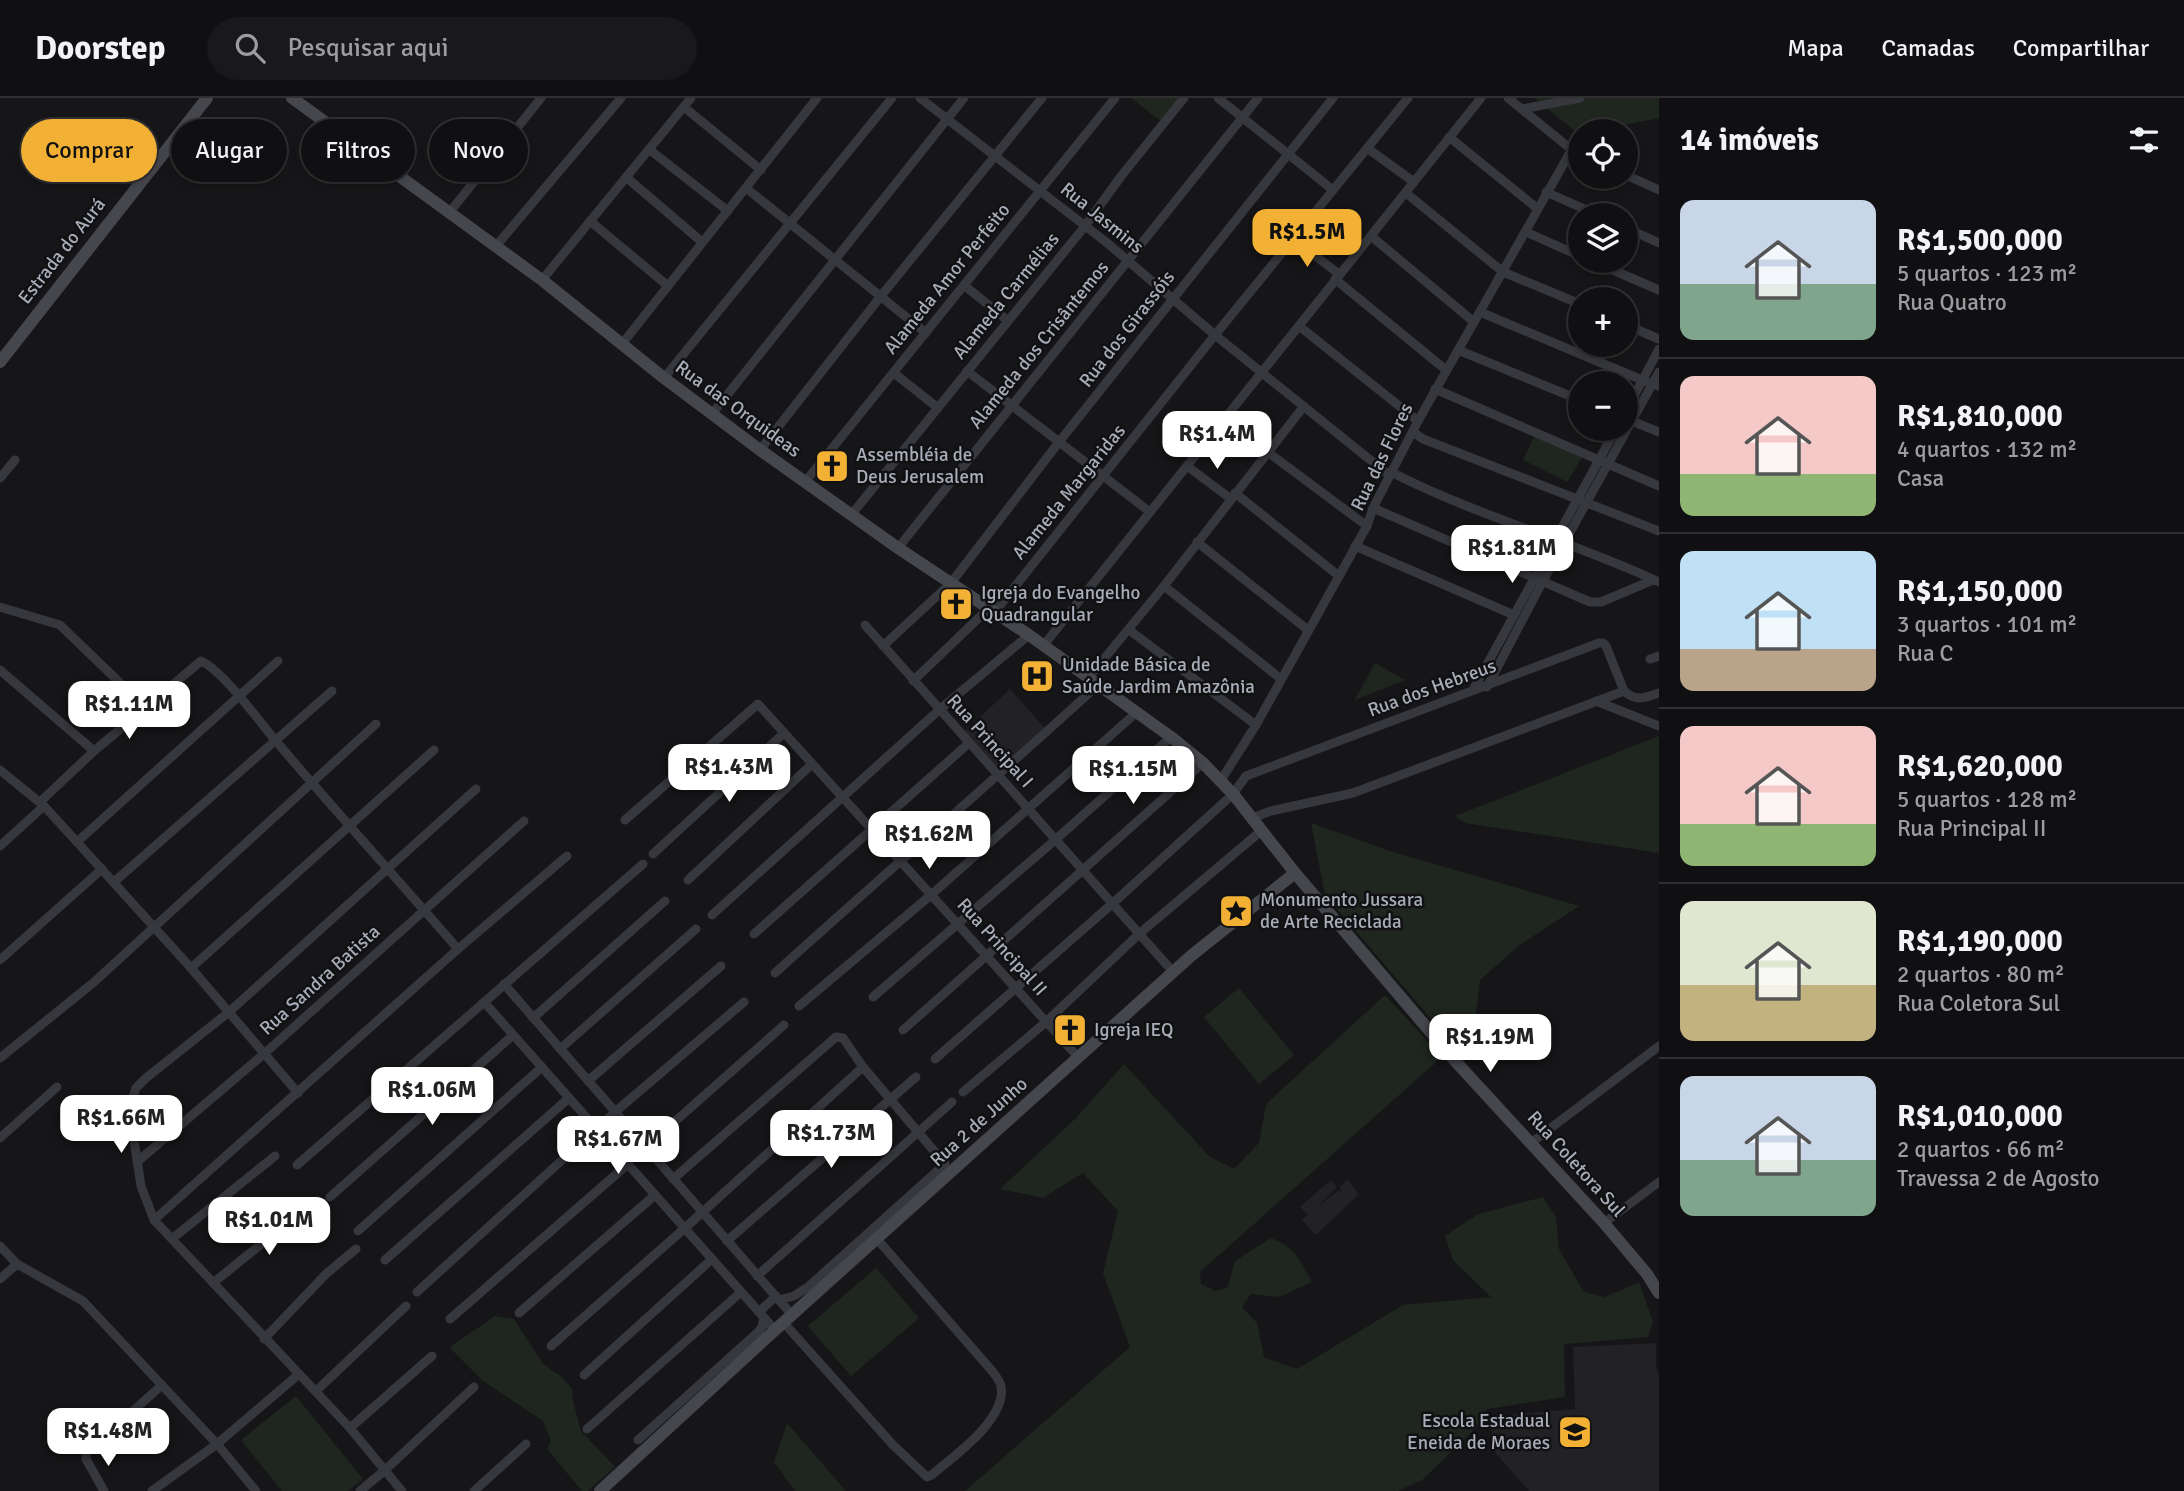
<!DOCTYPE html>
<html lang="pt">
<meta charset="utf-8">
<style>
:root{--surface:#101012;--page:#19191b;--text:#f1f3f6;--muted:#9c9d9f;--line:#303032;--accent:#f2b134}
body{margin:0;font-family:Signika,sans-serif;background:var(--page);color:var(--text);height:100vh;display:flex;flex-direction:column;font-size:26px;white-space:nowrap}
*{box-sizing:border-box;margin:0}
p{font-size:23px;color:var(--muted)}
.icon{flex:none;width:38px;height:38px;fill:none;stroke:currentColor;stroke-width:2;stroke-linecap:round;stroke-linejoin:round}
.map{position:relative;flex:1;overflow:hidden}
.drawer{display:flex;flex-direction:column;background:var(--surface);width:525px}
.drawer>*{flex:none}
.banner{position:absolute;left:21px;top:21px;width:665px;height:63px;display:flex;gap:14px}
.controls{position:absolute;left:1568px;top:21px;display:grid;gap:14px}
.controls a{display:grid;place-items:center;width:70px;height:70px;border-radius:50%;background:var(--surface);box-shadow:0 4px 10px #0003,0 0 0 2px var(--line);font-size:35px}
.price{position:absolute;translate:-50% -60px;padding:0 16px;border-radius:14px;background:#fff;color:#222;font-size:23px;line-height:46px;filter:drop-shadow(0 2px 4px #0008)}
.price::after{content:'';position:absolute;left:50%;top:42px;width:21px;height:16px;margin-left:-10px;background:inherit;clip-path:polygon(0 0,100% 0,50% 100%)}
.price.active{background:var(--accent);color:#111}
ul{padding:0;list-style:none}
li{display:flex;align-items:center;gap:21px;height:175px;padding:0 21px}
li+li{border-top:2px solid var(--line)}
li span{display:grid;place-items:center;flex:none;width:196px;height:140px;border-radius:14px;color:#555}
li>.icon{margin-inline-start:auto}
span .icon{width:84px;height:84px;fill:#fffc;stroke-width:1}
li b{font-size:30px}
h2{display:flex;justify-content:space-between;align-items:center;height:84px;padding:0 21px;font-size:30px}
.chip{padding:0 24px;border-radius:32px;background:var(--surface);box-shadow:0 4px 10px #0003,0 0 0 2px var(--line);font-size:24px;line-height:63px}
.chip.active{background:var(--accent);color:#111}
header{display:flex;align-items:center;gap:42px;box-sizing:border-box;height:98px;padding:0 35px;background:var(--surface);border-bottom:2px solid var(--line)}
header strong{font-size:33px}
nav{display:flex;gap:38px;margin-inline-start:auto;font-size:24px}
.search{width:490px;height:63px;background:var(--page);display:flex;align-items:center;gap:18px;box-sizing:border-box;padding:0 24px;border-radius:38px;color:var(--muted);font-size:26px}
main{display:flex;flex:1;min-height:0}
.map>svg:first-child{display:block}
.built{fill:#222225}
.green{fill:#1e261f}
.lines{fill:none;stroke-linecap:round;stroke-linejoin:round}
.street{stroke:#37383d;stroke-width:9}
.secondary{stroke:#45474d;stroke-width:12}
.labels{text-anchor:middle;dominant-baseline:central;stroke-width:5;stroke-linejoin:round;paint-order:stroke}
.street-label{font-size:19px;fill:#a8adb8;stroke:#111113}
.poi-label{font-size:19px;fill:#a8adb8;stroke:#111113;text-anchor:start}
</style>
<header>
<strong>Doorstep</strong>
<div class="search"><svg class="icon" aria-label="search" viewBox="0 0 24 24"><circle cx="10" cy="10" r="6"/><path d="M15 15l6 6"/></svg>Pesquisar aqui</div>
<nav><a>Mapa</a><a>Camadas</a><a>Compartilhar</a></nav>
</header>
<main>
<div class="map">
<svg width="1659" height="1393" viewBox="0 0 1659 1393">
<rect width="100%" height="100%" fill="#161618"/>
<g class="built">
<path d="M 1010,591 L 1045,630 L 998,670 L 965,633 Z"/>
<path d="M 1331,1082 L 1337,1089 L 1317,1109 L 1339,1092 L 1344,1097 L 1339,1089 L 1348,1082 L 1359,1096 L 1316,1137 L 1302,1122 L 1308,1116 L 1300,1109 Z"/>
<path d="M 1656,1245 L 1656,1271 L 1659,1276 L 1659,1393 L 1529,1393 L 1491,1350 L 1493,1318 L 1575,1311 L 1573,1249 Z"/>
</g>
<g class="green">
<path d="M 1131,0 L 1182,0 L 1162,24 Z"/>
<path d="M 1534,0 L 1659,0 L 1659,20 L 1593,33 L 1580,33 L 1579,36 Z"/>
<path d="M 1535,337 L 1583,358 L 1567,384 L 1523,362 Z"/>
<path d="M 1375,565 L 1405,582 L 1355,602 L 1355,601 Z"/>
<path d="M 1659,638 L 1659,755 L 1465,725 L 1455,718 Z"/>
<path d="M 1311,725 L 1393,754 L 1579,808 L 1520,847 L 1480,882 L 1474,933 L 1456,950 L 1325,797 Z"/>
<path d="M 1239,890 L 1294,957 L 1259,986 L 1204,919 Z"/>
<path d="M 1385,897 L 1442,959 L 1200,1174 L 1201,1186 L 1215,1193 L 1228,1189 L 1235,1163 L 1271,1140 C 1295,1149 1300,1162 1312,1184 L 1279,1199 L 1251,1196 L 1242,1209 L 1257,1225 L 1264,1259 L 1297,1271 L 1403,1207 L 1491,1199 L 1453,1162 L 1445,1138 L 1478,1116 L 1543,1099 L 1556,1119 L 1559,1151 L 1584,1194 L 1605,1199 L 1639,1184 L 1653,1224 L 1648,1239 L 1564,1246 L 1565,1299 L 1487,1311 L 1478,1328 L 1422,1382 L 1398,1393 L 965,1393 L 1130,1249 L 1103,1175 L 1118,1113 L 1083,1075 L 1043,1100 L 1000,1091 L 1076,1020 L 1124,966 L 1210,1059 L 1234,1071 L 1259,1045 L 1266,1006 Z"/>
<path d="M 876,1170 L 919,1220 L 851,1278 L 808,1228 Z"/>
<path d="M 494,1218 L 514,1221 L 543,1266 L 562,1279 L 572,1291 L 573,1303 L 581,1333 L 615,1369 L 588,1393 L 582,1393 L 547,1351 L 551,1343 L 543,1323 L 483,1283 L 450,1250 C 465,1236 479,1231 494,1218 Z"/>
<path d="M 296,1298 L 363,1381 L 348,1393 L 282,1393 L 241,1342 Z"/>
<path d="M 787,1325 L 846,1393 L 795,1393 L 774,1364 Z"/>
</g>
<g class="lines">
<g class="street">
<path d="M 920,0 L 1106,144 L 1215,237 L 1389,377"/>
<path d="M 1218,0 L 1333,92"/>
<path d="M 1508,0 L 1566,47 L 1580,55"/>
<path d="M 684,9 L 761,72"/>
<path d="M 1522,11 L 1580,0"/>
<path d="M 1449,39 L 1538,111"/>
<path d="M 1367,50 L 1414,84"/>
<path d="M 650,52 L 728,113"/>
<path d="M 1626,77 L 1659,92"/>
<path d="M 626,79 L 702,144"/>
<path d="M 746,90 L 926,235"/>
<path d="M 1546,94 L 1598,117"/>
<path d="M 1406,95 L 1503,174 L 1580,206"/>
<path d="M 449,115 L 541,0"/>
<path d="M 590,123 L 668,188"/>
<path d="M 1626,130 L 1659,145"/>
<path d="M 1526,134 L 1580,158"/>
<path d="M 1371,138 L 1474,224"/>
<path d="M 1293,141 L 1339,176"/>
<path d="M 496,148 L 621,0"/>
<path d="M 1592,163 L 1659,192"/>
<path d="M 1335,181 L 1446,272"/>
<path d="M 542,182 L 691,0"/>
<path d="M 965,188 L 1007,222"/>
<path d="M 1480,214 L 1642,282 L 1659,288"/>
<path d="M 1626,227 L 1659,241"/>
<path d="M 1299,228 L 1418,323"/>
<path d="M 622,246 L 817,0"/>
<path d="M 1458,252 L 1580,302"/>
<path d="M 967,273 L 1150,414"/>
<path d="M 894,275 L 938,310"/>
<path d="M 664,280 L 892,0"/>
<path d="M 1435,291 L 1659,388"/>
<path d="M 1626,313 L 1659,251"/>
<path d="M 712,316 L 964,0"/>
<path d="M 1627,321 L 1659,334"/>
<path d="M 1413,334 L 1423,341 L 1659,433"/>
<path d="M 760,352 L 881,198 L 1042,0"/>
<path d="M 1269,355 L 1367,428"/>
<path d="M 1187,368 L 1231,401"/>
<path d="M 1391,374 C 1477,418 1571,443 1659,484"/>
<path d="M 0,380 L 15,362"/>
<path d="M 805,384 L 1115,0"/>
<path d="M 1235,395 L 1339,478"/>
<path d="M 1373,410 L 1590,504 L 1601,504 L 1653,482"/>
<path d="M 852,416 L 1085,128 L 1122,77 L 1184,0"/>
<path d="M 1197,444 L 1308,532"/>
<path d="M 1355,448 L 1514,517"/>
<path d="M 898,450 L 1258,0"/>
<path d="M 1164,488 L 1281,581"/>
<path d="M 0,509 L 60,527 L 145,609"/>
<path d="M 994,515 L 1215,237 L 1408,0"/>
<path d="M 865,527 L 1174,875"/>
<path d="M 1129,532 L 1256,627"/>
<path d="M 883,548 L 951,485 L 1059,344 L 1333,0"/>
<path d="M 1043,548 L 1481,0"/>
<path d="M 1650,561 L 1659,558"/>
<path d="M 0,572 L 94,653"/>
<path d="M 1089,579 L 1164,488 L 1304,308"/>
<path d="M 913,583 L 988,511"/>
<path d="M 1487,589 L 1543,483 L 1659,274"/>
<path d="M 1473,592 L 1616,331"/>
<path d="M 1596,603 L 1659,628"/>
<path d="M 0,672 L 44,708 L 77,744 L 191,870 L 298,995"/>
<path d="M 1221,682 L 1256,627 L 1367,428 L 1373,410 L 1418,323 L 1572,51"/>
<path d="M 40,704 L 94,653 L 201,563 C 225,574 262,628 281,649 C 339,717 399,783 458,851"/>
<path d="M 1252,720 L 1271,713 L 1353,695 L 1624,593 C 1637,604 1644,600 1659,595"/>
<path d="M 625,722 L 758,606 L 1079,960"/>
<path d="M 77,744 L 278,563"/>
<path d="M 0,748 L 44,708"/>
<path d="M 653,756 L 784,635"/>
<path d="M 688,782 L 812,666"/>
<path d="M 114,784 L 332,593"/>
<path d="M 712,817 L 939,612 L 1029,537"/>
<path d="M 754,836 L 969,645"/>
<path d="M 0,862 L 102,771"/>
<path d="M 191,870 L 434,652"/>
<path d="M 775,875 C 882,778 992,684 1098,587"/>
<path d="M 504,886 L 792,1217"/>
<path d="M 873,899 L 1055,742 L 1171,639"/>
<path d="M 484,904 L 775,1232"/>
<path d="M 799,908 L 931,797 L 1137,614"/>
<path d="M 533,920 L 665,803"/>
<path d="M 903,932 L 1203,665"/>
<path d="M 560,951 L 696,831"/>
<path d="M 0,960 L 93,885 L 376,626"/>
<path d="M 935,961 L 1112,806 L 1233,696 L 1246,678 L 1599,545 L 1603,545 L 1606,548 L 1624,593"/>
<path d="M 588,983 L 721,868"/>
<path d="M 963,994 L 1046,924 L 1139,836 L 1261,733"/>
<path d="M 0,1040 L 57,989"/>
<path d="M 1531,1045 L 1659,948"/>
<path d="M 646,1049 L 784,927"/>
<path d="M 137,1064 L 265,955 L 524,723"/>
<path d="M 297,1067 L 643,766"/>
<path d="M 673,1081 L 836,939 L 843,940 L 863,969 L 945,1066 L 808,1189 L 794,1198 L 779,1202"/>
<path d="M 330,1099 L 513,937"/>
<path d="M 154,1122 L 458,851 L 567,758"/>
<path d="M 1604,1125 L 1659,1084"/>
<path d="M 358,1133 L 542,969"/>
<path d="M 173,1140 L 275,1058"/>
<path d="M 727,1143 L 916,979"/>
<path d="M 0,1148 L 17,1166 L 83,1203 L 217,1346 L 256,1393"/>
<path d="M 385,1162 L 569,1000"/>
<path d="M 757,1178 L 952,1004"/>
<path d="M 0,1181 L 17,1166"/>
<path d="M 213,1185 L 306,1110"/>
<path d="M 417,1194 L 615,1014 L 744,904"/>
<path d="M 759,1214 L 776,1198"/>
<path d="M 519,1215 L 655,1097"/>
<path d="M 450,1221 L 628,1066"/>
<path d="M 784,1225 L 893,1347 L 927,1379 L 933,1376 C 955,1357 1007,1321 1001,1288 C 1000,1283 996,1279 993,1274 L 877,1141"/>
<path d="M 264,1241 L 326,1176 L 356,1151"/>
<path d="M 551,1248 L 685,1130 L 863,969"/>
<path d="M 584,1277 L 712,1161"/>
<path d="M 316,1293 L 406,1208"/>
<path d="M 350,1330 L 432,1258"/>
<path d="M 587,1331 L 741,1194"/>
<path d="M 638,1342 L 758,1234 L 762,1229 L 764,1220"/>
<path d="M 104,1393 L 86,1361 L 86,1355 L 162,1287"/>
<path d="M 152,1393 L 217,1346 L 299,1276"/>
<path d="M 360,1393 L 384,1373 L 474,1289"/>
<path d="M 402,1393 L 350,1330 L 154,1122 L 141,1088 L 133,1036 L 131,1004 L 136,990 L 146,980 L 229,914 L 476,691"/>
<path d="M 474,1393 L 526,1346"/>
</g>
<g class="secondary">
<path d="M 292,0 L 542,182 L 664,280 L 760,352 L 898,450 L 1029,537 L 1171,639 L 1203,665 L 1233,696 L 1295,775 L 1457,965 L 1604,1125 L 1647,1176 L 1659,1195"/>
<path d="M 0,264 L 207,0"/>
<path d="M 600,1393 L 775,1232 L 1192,857 L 1295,775"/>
</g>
</g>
<defs>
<g id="church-square" transform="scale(1.75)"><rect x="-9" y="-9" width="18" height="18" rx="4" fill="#f2b134" stroke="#111113"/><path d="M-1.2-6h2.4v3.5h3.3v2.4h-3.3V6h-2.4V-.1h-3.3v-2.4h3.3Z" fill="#111"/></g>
<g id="hospital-square" transform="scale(1.75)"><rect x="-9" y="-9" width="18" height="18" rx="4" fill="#f2b134" stroke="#111113"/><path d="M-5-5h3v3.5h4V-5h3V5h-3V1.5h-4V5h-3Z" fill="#111"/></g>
<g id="sight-square" transform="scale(1.75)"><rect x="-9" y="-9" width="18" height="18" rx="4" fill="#f2b134" stroke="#111113"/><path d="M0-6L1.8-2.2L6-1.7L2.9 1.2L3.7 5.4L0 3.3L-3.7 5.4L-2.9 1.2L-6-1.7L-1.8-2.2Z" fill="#111"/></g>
<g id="school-square" transform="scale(1.75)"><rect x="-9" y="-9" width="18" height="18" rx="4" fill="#f2b134" stroke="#111113"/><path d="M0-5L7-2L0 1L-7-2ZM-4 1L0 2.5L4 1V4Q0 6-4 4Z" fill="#111"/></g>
</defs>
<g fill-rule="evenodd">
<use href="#church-square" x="832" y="368"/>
<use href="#church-square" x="956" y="506"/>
<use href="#hospital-square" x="1037" y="578"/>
<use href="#sight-square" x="1236" y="813"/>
<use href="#church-square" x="1070" y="932"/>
<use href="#school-square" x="1575" y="1334"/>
</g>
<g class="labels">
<g class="street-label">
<text transform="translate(1102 120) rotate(39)">Rua Jasmins</text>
<text transform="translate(62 153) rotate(-52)">Estrada do Aurá</text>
<text transform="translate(947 181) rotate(-51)">Alameda Amor Perfeito</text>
<text transform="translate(1006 198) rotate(-51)">Alameda Carmélias</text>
<text transform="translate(1127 231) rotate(-52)">Rua dos Girassóis</text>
<text transform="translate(1039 247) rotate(-51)">Alameda dos Crisântemos</text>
<text transform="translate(738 311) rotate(36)">Rua das Orquideas</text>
<text transform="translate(1382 359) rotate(-64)">Rua das Flores</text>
<text transform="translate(1069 394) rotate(-51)">Alameda Margaridas</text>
<text transform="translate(1432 590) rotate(-20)">Rua dos Hebreus</text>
<text transform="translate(990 643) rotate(48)">Rua Principal I</text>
<text transform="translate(1002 849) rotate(48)">Rua Principal II</text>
<text transform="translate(320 882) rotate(-42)">Rua Sandra Batista</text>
<text transform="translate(979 1024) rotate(-42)">Rua 2 de Junho</text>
<text transform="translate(1576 1066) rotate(48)">Rua Coletora Sul</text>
</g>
<g class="poi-label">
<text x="856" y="357">Assembléia de<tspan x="856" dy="22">Deus Jerusalem</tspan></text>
<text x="981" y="495">Igreja do Evangelho<tspan x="981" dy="22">Quadrangular</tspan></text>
<text x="1062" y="567">Unidade Básica de<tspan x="1062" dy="22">Saúde Jardim Amazônia</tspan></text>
<text x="1260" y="802">Monumento Jussara<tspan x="1260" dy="22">de Arte Reciclada</tspan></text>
<text x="1094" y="932">Igreja IEQ</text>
<text x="1550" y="1323" text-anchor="end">Escola Estadual<tspan x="1550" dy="22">Eneida de Moraes</tspan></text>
</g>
</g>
</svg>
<div class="controls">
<a><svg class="icon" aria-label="locate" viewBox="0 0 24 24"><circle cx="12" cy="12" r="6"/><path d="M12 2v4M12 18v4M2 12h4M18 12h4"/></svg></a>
<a><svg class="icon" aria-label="layers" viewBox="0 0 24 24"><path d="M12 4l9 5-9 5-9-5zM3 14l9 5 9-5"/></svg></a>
<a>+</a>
<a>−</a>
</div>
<b class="price active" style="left:1307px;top:171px">R$1.5M</b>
<b class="price" style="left:1217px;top:373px">R$1.4M</b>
<b class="price" style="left:1512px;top:487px">R$1.81M</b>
<b class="price" style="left:129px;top:643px">R$1.11M</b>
<b class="price" style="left:729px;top:706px">R$1.43M</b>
<b class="price" style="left:1133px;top:708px">R$1.15M</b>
<b class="price" style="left:929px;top:773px">R$1.62M</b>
<b class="price" style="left:1490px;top:976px">R$1.19M</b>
<b class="price" style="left:432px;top:1029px">R$1.06M</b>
<b class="price" style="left:121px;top:1057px">R$1.66M</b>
<b class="price" style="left:831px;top:1072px">R$1.73M</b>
<b class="price" style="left:618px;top:1078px">R$1.67M</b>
<b class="price" style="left:269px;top:1159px">R$1.01M</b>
<b class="price" style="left:108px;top:1370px">R$1.48M</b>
<div class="banner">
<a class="chip active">Comprar</a>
<a class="chip">Alugar</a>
<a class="chip">Filtros</a>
<a class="chip">Novo</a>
</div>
</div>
<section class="drawer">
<h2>14 imóveis<svg class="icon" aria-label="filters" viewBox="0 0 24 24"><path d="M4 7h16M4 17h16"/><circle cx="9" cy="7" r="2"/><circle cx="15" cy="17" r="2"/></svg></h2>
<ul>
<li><span style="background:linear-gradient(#c9d6e8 60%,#7fa58c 0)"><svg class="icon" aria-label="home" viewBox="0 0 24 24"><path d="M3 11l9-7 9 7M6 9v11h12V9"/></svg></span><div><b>R$1,500,000</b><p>5 quartos · 123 m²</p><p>Rua Quatro</p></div></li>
<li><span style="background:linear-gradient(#f6c9c9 70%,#8fb573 0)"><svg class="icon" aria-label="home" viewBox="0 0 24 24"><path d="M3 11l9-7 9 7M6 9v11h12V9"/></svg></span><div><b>R$1,810,000</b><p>4 quartos · 132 m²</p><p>Casa</p></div></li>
<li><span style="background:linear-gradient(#bfe0f5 70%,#b9a48a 0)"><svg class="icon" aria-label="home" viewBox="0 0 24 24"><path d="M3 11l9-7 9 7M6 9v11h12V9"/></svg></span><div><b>R$1,150,000</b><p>3 quartos · 101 m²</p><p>Rua C</p></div></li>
<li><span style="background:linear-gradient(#f6c9c9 70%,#8fb573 0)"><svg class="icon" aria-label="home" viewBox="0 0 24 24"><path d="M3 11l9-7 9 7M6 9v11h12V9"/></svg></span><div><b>R$1,620,000</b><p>5 quartos · 128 m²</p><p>Rua Principal II</p></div></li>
<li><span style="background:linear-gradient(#dfe7d0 60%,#c2b280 0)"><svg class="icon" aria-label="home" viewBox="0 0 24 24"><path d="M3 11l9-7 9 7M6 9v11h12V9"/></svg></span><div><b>R$1,190,000</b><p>2 quartos · 80 m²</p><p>Rua Coletora Sul</p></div></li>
<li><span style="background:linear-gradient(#c9d6e8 60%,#7fa58c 0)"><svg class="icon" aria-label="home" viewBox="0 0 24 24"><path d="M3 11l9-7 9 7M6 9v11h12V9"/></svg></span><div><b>R$1,010,000</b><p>2 quartos · 66 m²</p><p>Travessa 2 de Agosto</p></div></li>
</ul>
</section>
</main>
